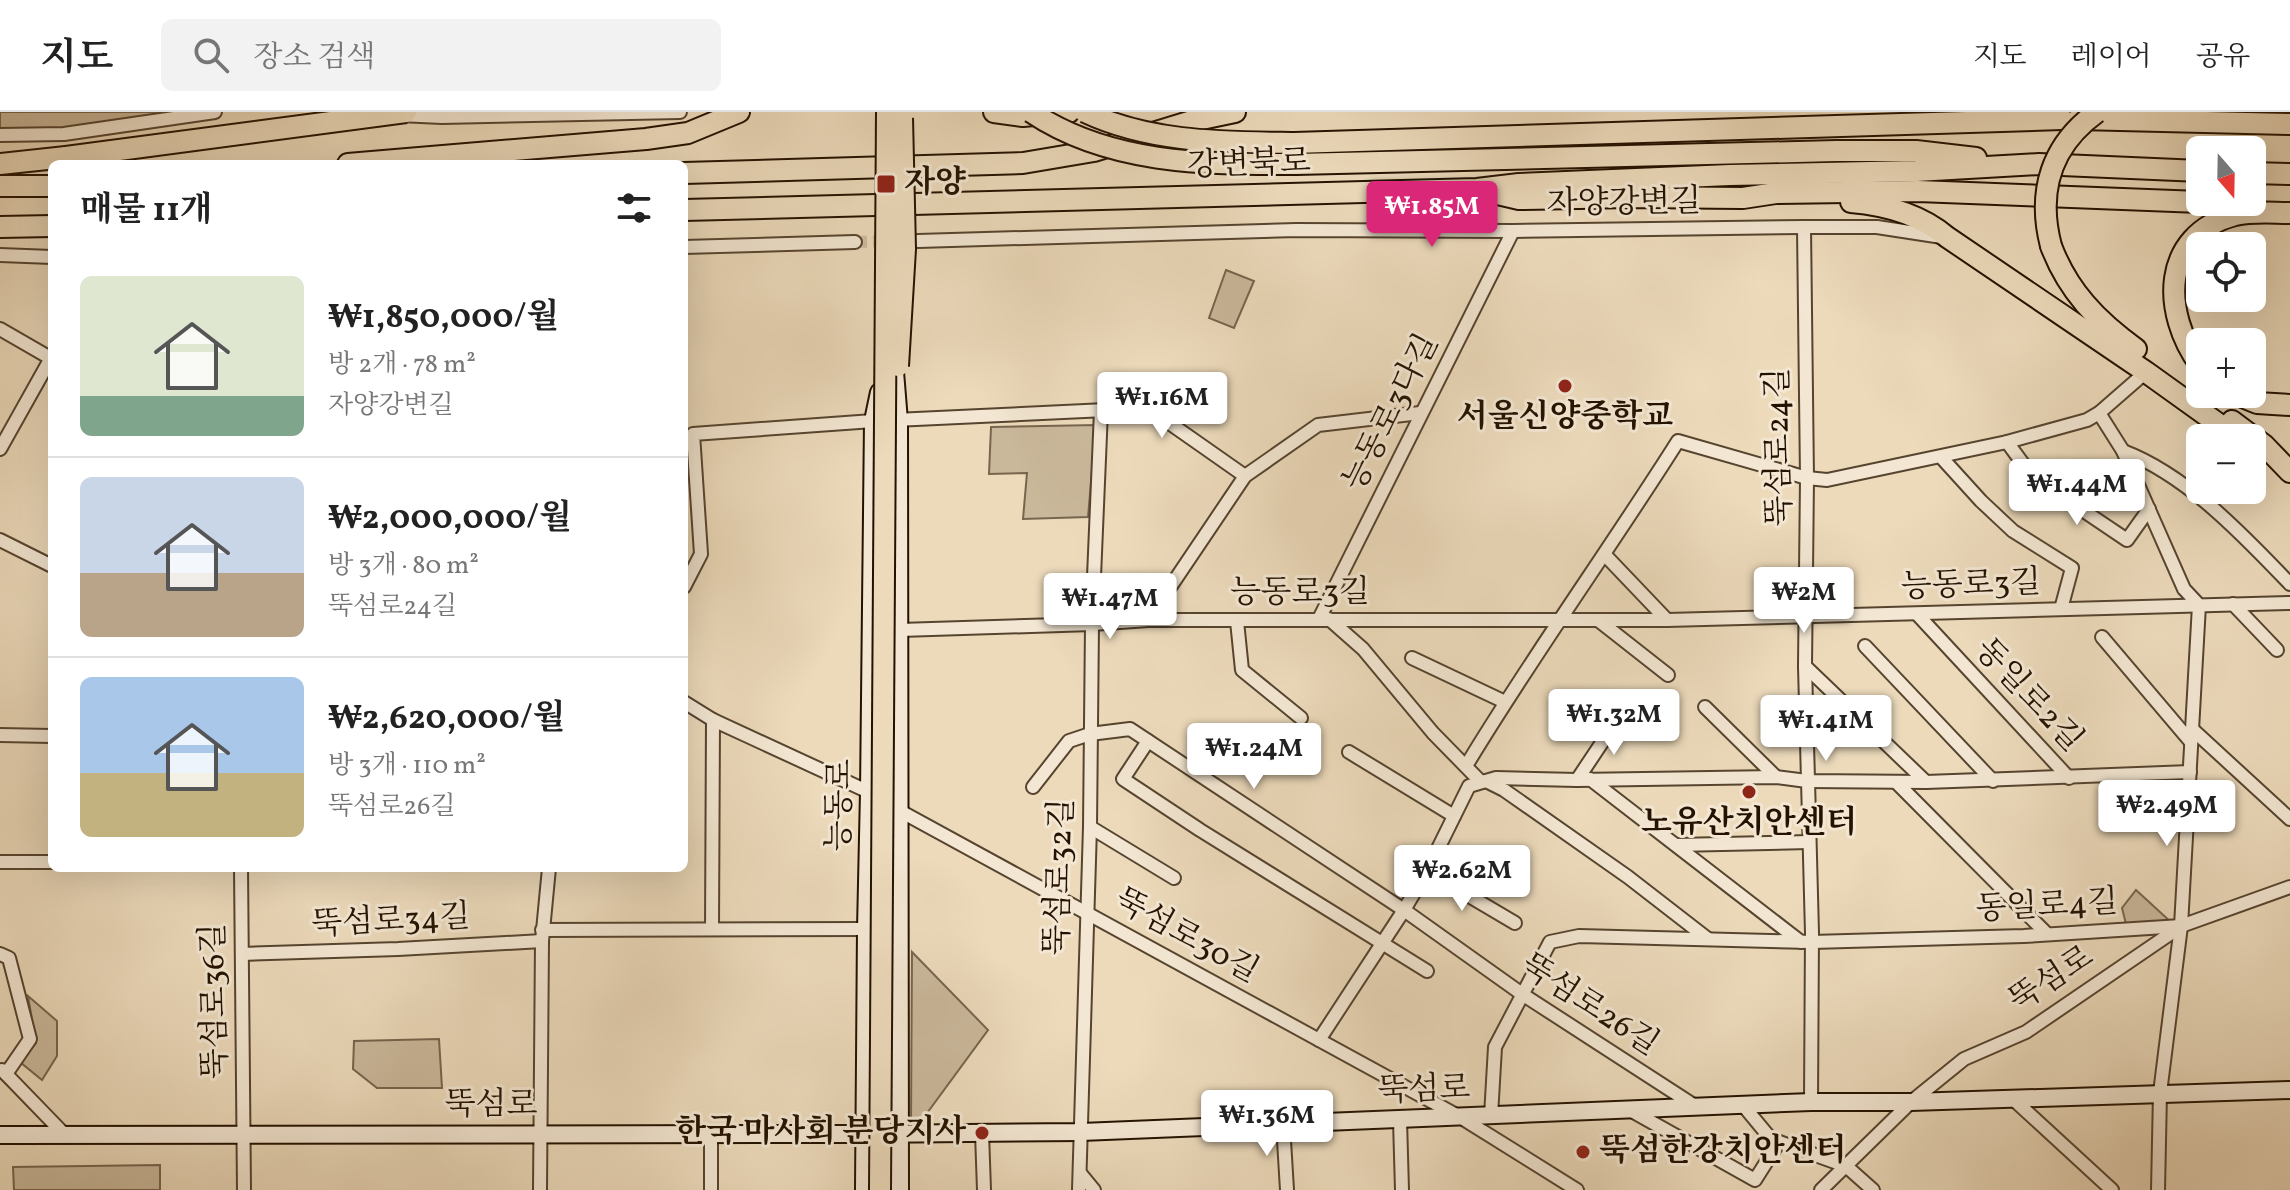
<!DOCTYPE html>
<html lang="ko">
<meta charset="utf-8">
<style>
:root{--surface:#fff;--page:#f2f2f2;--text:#222;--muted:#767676;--line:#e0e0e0;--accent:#db2777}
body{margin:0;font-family:Vollkorn,"Noto Serif KR",serif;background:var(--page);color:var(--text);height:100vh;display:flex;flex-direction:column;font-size:30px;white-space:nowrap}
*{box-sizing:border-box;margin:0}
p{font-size:26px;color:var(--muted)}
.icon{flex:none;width:44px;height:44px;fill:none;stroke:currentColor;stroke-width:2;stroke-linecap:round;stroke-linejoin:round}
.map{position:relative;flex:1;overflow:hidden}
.drawer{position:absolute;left:48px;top:48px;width:640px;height:712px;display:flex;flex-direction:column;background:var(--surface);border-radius:12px;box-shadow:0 8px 32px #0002}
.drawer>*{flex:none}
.needle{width:52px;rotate:160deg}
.fabs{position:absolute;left:2186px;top:24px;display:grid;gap:16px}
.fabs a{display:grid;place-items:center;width:80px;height:80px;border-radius:12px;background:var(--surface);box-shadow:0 8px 32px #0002;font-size:40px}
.price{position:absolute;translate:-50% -68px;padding:0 18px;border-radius:8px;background:#fff;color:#222;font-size:26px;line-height:52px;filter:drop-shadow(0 2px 4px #0008)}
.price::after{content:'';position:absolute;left:50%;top:48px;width:24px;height:18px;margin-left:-12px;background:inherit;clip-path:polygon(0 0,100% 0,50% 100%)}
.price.on{background:var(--accent);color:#fff}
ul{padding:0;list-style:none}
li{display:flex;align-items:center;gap:24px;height:200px;padding:0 32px}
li+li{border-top:2px solid var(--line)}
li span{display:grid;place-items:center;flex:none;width:224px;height:160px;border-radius:12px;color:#555}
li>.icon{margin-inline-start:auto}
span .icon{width:96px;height:96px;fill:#fffc;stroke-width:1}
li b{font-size:34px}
h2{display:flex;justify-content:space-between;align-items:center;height:96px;padding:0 32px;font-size:34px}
header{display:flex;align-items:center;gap:48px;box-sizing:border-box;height:112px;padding:0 40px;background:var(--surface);border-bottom:2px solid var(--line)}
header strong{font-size:38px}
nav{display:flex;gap:44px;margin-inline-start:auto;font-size:28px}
.search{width:560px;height:72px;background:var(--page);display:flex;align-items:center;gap:20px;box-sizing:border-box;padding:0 28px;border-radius:12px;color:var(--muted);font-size:30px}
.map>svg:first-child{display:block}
.green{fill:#cab89b;stroke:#77654e;stroke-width:2}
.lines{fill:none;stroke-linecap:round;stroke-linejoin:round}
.minor-tunnel{stroke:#cebc9f;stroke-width:12;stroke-dasharray:12 6;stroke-linecap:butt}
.minor-casing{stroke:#56442f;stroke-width:16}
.secondary-casing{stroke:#241200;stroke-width:20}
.trunk-casing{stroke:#241200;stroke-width:24}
.minor{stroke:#f3e7d3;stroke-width:12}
.secondary{stroke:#f3e7d3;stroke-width:16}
.trunk{stroke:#ecdabb;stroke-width:20}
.rail{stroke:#241200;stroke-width:4;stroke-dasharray:14 14;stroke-linecap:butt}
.trunk-bridge-casing{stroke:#241200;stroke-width:24;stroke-linecap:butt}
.trunk-bridge{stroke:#ecdabb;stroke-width:20}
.poi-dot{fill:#8f2418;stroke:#f3e7d3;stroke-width:3}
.labels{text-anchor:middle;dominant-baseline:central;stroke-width:6;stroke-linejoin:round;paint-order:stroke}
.street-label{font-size:32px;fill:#241200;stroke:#f3e7d3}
.poi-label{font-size:32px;font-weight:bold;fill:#241200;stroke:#f3e7d3;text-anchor:start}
</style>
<header>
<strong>지도</strong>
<div class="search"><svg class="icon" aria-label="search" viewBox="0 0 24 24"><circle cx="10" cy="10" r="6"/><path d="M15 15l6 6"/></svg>장소 검색</div>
<nav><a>지도</a><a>레이어</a><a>공유</a></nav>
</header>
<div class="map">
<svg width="2290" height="1078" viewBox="0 0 2290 1078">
<rect width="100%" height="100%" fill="#ecdabb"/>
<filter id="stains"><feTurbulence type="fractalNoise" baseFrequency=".0025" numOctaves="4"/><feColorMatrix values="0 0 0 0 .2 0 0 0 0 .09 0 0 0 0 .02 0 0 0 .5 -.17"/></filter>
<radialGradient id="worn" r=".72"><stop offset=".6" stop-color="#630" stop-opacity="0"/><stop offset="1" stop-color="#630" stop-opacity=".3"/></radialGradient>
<g class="green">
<path d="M 0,0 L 173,0 L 63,17 L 0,17 Z"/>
<path d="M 1226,158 L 1254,169 L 1234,216 L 1209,206 Z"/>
<path d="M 1096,313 L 1088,405 L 1023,407 L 1027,361 L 989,362 L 991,315 Z"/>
<path d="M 2136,778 L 2172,811 L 2126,812 L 2122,796 Z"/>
<path d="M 912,840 L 988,918 L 919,1012 L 911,1013 Z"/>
<path d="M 28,884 L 57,909 L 57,944 L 42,968 L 20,950 L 36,931 Z"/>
<path d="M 439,927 L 442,976 L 377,976 L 353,957 L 354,929 Z"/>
<path d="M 160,1053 L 160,1078 L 14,1078 L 13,1055 Z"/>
</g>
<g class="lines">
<path class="minor-tunnel" d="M 855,130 L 892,129"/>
<g class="minor-casing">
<g id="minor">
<path d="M 399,3 L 442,5 L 680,0"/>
<path d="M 0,23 L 64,22 L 215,0"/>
<path d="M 1804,115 L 1807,366 L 1805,554 L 1812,821 L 1811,990"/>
<path d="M 918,129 L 1296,118 L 1513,119 L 1804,115 L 1877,115 L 1942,125"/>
<path d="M 684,135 L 855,130"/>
<path d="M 0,143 L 52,145"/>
<path d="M 0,217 L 52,247"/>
<path d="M 2099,301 L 2123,339 L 2184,477 L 2199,493 L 2181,814 L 2160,981 L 2158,1078"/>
<path d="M 2007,330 L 2032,364 L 2127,428 L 2149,397"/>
<path d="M 0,337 L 51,246"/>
<path d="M 2123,339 C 2187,363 2244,424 2290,472"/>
<path d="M 1941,345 L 1981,389 L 2013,419 L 2072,456 L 2061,497"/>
<path d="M 0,428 L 52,454"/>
<path d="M 1605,443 L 1667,508"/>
<path d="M 684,475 L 701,442 L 693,322 L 873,309 L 1148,296 L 1245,364 L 1318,313 L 1420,301"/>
<path d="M 2233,492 L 2277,538"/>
<path d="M 1917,502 L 2069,666"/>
<path d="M 1319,507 L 1513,119"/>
<path d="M 1329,507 L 1363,537 L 1433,621 L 1481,670"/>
<path d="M 1148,508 L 1245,364"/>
<path d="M 1598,508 L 1668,563"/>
<path d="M 1237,509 L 1242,558 L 1301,606"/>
<path d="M 900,518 L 1092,512 L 1148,508 L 1667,508 L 2290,491"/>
<path d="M 2102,525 L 2191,630"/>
<path d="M 1865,534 L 1993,669"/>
<path d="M 1412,546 L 1505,590"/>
<path d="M 1805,554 L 1926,670"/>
<path d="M 684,590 L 713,608 L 869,680"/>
<path d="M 1705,595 L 1776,665"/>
<path d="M 2192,617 L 2290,707"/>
<path d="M 0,623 L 52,624"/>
<path d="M 1148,629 L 1123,667 L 1200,718 L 1427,859"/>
<path d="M 1349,640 L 1454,704"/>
<path d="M 1466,654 C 1533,543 1609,438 1678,329 L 1807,366 L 1827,368 L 2007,330 L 2087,308 L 2099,301 L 2146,260"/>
<path d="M 1590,667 L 1801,830"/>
<path d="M 1577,668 L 1621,602"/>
<path d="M 1486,669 L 1504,678 L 1628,765 L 1708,827"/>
<path d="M 1896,670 L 2047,822"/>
<path d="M 1033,675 L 1069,629 L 1090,622 L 1130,617 L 1404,798 L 1522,882 L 1695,994"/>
<path d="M 900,699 L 1460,1005 L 1577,1078"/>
<path d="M 1090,715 L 1174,766"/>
<path d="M 1676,733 L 1809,730"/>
<path d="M 0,750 L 52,750"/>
<path d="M 241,756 L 244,1078"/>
<path d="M 1427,759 L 1515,811"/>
<path d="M 712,817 L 713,608"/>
<path d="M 542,818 L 866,817"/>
<path d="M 0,842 L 9,846 L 30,927 L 6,962"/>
<path d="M 242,842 L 398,837 L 542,829"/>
<path d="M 1319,928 L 1404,798 L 1427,759 L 1469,674 L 1496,666 L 1577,668 L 1776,665 L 1807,669 L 1926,670 L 2190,660"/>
<path d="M 2,958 L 65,1023"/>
<path d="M 2012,986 L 2112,1078"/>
<path d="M 1742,992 L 1771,1027 L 1846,1054 L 1873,1078"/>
<path d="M 1630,998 L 1755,1068 L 1779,1030"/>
<path d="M 1491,1004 L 1495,935 L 1550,830 L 1579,824 L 1812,830 L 2024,824 L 2181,814 L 2290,775"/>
<path d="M 1400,1008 L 1402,1078"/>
<path d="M 1283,1012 L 1287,1078"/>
<path d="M 982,1021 L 984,1078"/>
<path d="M 1080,1061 L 1094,1078"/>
<path d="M 540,1078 L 542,829 L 549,756"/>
<path d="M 711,1078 L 711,1022"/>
<path d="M 1079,1078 L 1090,715 L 1092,512 L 1101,299"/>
<path d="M 1821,1078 L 1911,990 L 1964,947 L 2026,920 L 2180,815"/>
</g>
</g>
<g class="secondary-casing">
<g id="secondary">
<path d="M 895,260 L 899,309 L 900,1078"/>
<path d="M 0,1023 L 865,1022 L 1081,1020 L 1811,990 L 1911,990 L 2290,978"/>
<path d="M 864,1078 L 866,817 L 869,680 L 873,309 L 879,280"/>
</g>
</g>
<g class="trunk-casing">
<g id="trunk">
<path d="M 994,0 L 1023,4 L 1069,0"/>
<path d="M 2078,7 L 2290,12"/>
<path d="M 1294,31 L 2062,7"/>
<path d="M 0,52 L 66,45"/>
<path d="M 348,52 L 646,27 L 688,21 L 739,0"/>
<path d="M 1296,52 L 1836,39 L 1916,39 L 1976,46"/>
<path d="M 684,61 L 1023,51 L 1094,39 L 1192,9 L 1235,0"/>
<path d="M 2252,61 L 2290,62"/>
<path d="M 0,74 L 52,74"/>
<path d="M 1489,80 L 1519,87 L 1632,85 L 1743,86 L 1776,81 L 1918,79 L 2200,90"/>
<path d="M 1851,90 C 1886,93 1920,102 1947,125 L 2146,260 L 2238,326"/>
<path d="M 2213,90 L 2253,91"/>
<path d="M 684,98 L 1477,77 L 1519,72 L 1730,63 L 1916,59 L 2039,52 L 2200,59"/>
<path d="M 0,115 L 52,114"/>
<path d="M 2051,134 C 2068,179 2097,209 2136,237"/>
<path d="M 2200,253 C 2162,201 2160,123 2235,103 C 2253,99 2272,101 2290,101"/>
<path d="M 2235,282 L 2257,291 L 2290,293"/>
<path d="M 2232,309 L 2264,333 L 2290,360"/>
</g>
</g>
<use href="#minor" class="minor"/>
<use href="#secondary" class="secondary"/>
<use href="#trunk" class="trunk"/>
<path class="rail" d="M 887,1078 L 892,0"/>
<g class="trunk-bridge-casing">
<g id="trunk-bridge">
<path d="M 1031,0 C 1110,53 1206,52 1296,52"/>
<path d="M 1085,0 C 1151,31 1223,30 1294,31"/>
<path d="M 66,45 L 406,0"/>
<path d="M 2051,134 C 2037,80 2051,33 2097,0"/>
<path d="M 898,254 L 905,137 L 902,6"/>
<path d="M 880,1078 L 887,0"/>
</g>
</g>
<use href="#trunk-bridge" class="trunk-bridge"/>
</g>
<g class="poi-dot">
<rect x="876" y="62" width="20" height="20" rx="4"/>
<circle cx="1565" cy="274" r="8"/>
<circle cx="1749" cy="680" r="8"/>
<circle cx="982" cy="1021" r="8"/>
<circle cx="1583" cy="1040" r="8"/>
</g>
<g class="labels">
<g class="street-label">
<text transform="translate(1249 53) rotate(-2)">강변북로</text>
<text transform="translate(1624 92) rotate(-1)">자양강변길</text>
<text transform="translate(1392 301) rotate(-63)">능동로3다길</text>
<text transform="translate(1780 335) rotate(-91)">뚝섬로24길</text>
<text transform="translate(1971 474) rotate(-2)">능동로3길</text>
<text x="1300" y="482">능동로3길</text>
<text transform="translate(2028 584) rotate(47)">동일로2길</text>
<text transform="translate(841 693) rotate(-89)">능동로</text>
<text transform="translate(1061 765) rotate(-88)">뚝섬로32길</text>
<text transform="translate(2047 795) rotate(-3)">동일로4길</text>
<text transform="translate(391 810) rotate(-3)">뚝섬로34길</text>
<text transform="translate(1186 825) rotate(29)">뚝섬로30길</text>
<text transform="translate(2052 868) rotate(-33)">뚝섬로</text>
<text transform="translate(216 889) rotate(-91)">뚝섬로36길</text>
<text transform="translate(1589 894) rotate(33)">뚝섬로26길</text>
<text transform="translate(1424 979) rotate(-2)">뚝섬로</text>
<text x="491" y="994">뚝섬로</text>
</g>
<g class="poi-label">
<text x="904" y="72">자양</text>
<text x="1565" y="306" text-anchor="middle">서울신양중학교</text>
<text x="1749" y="712" text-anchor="middle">노유산치안센터</text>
<text x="966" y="1021" text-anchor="end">한국 마사회 분당지사</text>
<text x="1599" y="1040">뚝섬한강치안센터</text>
</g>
</g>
<rect width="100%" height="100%" filter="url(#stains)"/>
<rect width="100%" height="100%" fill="url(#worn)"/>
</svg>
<div class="fabs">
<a><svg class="needle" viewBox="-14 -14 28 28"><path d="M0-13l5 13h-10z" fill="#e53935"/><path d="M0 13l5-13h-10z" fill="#767676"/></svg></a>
<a><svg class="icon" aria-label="locate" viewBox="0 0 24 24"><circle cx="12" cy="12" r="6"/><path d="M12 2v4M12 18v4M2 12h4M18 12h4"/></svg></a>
<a>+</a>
<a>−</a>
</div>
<b class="price on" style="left:1432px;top:137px">₩1.85M</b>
<b class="price" style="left:1162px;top:328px">₩1.16M</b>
<b class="price" style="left:2077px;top:415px">₩1.44M</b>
<b class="price" style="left:1804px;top:523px">₩2M</b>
<b class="price" style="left:1110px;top:529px">₩1.47M</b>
<b class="price" style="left:1614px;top:645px">₩1.32M</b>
<b class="price" style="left:1826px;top:651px">₩1.41M</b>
<b class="price" style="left:1254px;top:679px">₩1.24M</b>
<b class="price" style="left:2167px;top:736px">₩2.49M</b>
<b class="price" style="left:1462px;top:801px">₩2.62M</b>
<b class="price" style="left:1267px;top:1046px">₩1.36M</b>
<section class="drawer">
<h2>매물 11개<svg class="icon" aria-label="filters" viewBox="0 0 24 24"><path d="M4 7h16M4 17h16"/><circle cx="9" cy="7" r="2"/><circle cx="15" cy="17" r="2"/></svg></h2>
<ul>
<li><span style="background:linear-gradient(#dfe7d0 75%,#7fa58c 0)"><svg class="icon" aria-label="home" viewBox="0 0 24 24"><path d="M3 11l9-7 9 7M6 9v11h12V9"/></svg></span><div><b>₩1,850,000/월</b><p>방 2개 · 78 m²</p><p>자양강변길</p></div></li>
<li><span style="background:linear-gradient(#c9d6e8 60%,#b9a48a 0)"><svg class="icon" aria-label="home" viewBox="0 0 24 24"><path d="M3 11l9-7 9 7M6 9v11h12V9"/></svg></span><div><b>₩2,000,000/월</b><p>방 3개 · 80 m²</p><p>뚝섬로24길</p></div></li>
<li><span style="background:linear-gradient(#a9c7e8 60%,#c2b280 0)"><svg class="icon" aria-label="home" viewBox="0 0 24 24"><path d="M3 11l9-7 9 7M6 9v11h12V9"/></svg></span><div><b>₩2,620,000/월</b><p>방 3개 · 110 m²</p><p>뚝섬로26길</p></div></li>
</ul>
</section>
</div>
